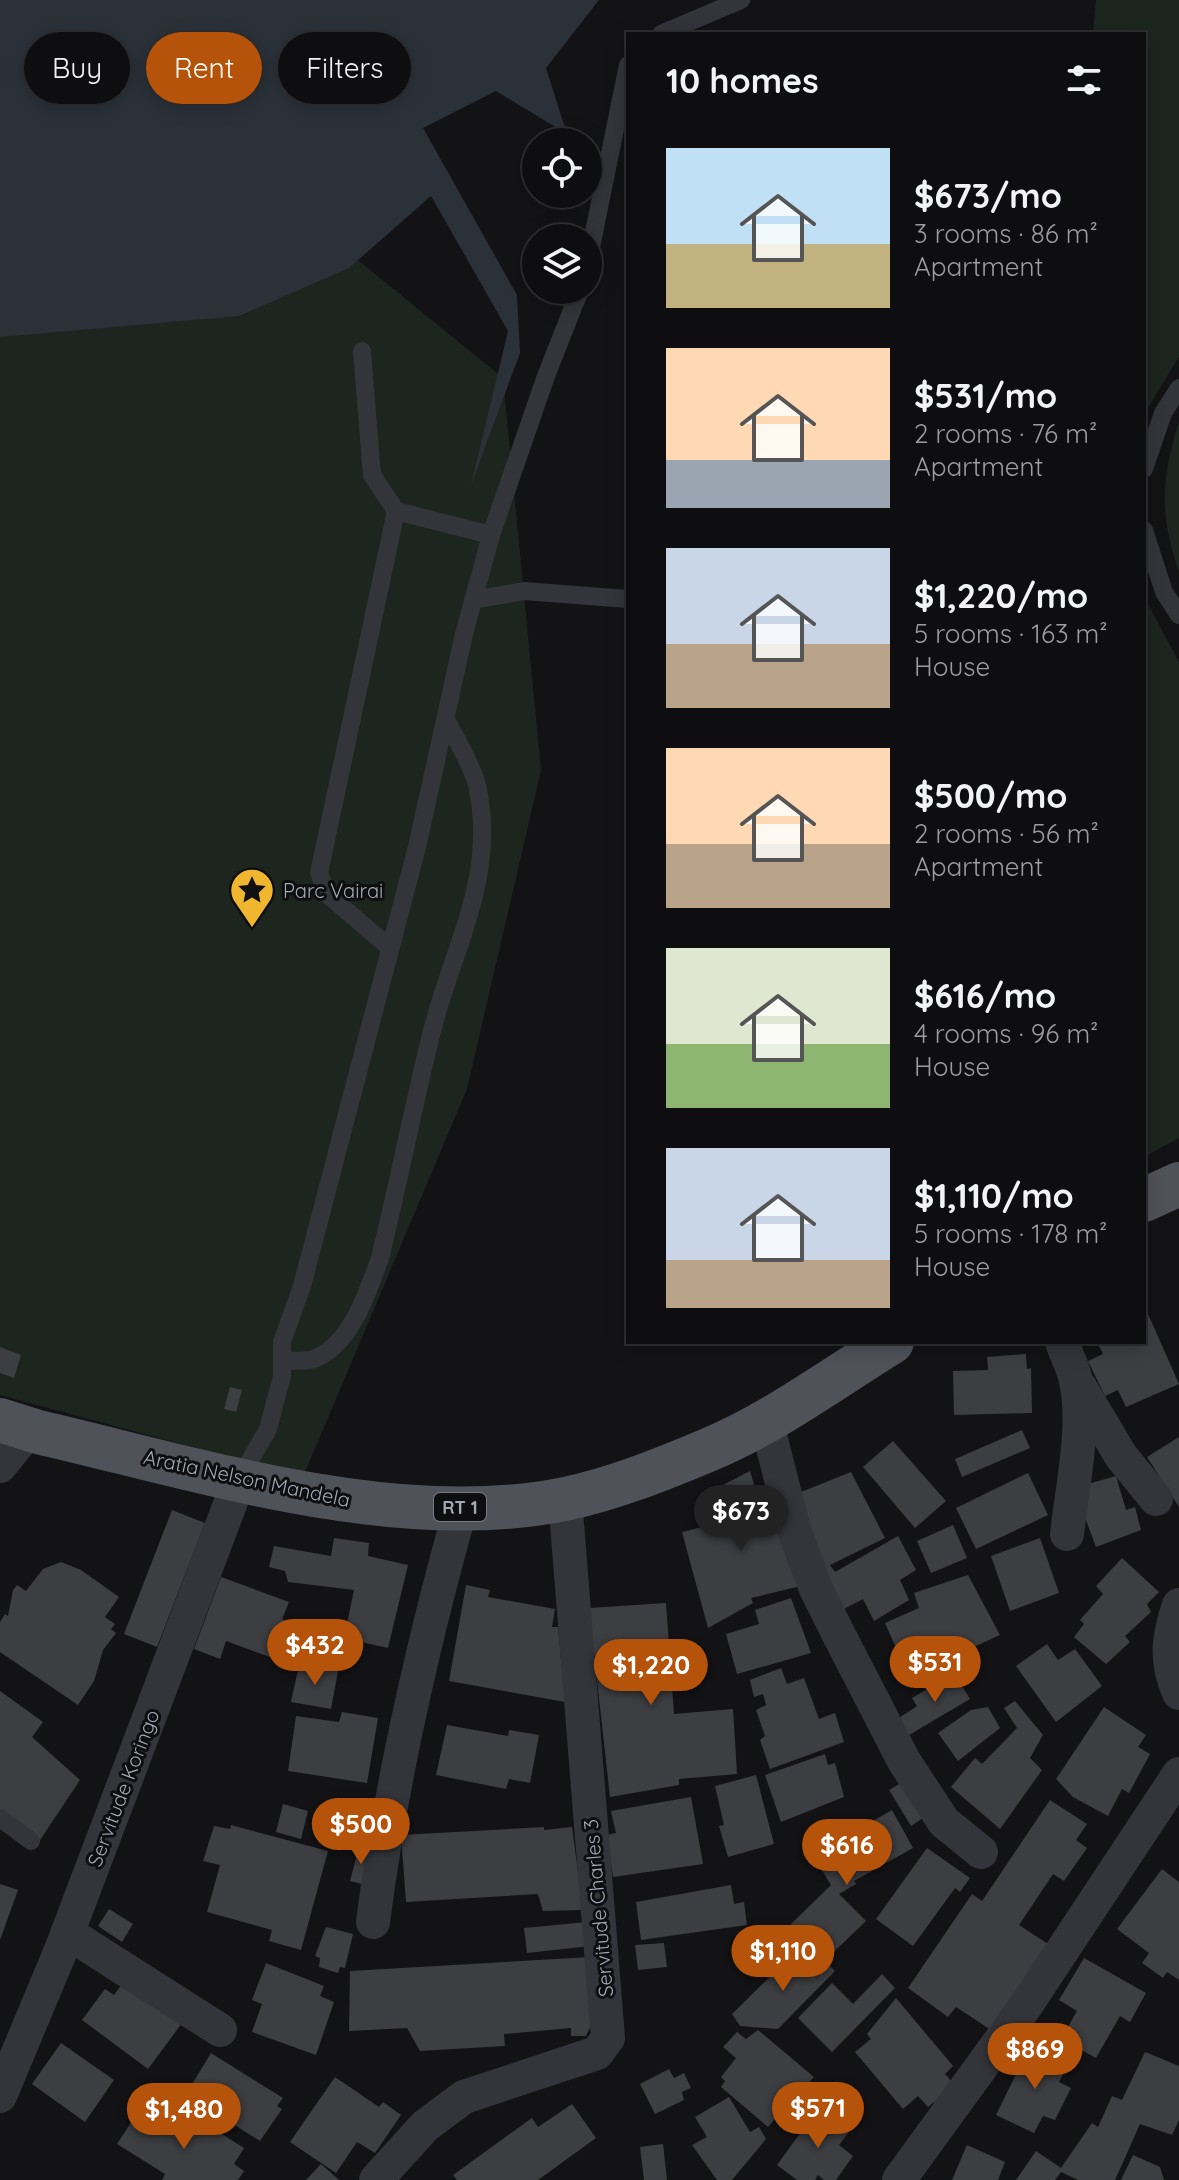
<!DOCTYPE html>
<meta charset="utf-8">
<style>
:root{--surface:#0e0e10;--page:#171719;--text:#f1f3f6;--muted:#9b9c9f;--line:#2e2e30;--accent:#b45309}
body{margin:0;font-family:Quicksand,sans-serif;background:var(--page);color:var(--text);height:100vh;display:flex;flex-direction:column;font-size:30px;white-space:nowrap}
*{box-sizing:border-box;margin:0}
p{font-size:26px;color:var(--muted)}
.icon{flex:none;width:44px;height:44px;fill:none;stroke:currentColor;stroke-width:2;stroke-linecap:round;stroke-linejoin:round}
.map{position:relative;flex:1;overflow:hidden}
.drawer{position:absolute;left:626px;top:32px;width:520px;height:1312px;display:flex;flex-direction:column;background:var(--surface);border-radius:0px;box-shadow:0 4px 20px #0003,0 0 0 2px var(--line)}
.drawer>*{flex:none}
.banner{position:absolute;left:24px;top:32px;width:482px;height:72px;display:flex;gap:16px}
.fabs{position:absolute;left:522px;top:128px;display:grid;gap:16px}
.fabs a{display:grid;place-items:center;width:80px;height:80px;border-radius:50%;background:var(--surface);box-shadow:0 4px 20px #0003,0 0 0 2px var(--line);font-size:40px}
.price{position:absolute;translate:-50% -68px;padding:0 18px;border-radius:28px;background:var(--accent);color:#fff;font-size:26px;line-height:52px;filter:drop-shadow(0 2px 4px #0008)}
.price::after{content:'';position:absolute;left:50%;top:48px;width:24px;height:18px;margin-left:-12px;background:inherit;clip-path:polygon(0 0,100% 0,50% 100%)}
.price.current{background:#222;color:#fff}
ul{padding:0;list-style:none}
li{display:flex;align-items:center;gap:24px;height:200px;padding:0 40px}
li span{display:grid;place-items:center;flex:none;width:224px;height:160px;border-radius:0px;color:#555}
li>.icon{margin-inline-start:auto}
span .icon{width:96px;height:96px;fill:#fffc;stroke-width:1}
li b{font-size:34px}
h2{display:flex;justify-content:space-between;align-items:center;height:96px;padding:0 40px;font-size:34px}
.pill{padding:0 28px;border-radius:36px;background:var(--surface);box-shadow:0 4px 20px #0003,0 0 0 2px var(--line);font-size:28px;line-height:72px}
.pill.current{background:var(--accent);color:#fff}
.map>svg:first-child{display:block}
.green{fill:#1d251f}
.water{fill:#2a3139}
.building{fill:#3d3e42}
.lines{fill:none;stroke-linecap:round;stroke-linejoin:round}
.service{stroke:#34353a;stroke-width:18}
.minor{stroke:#34353a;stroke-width:34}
.primary{stroke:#505259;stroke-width:44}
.labels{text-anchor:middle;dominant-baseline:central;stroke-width:6;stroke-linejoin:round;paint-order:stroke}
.shield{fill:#0e0e10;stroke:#787a84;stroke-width:2}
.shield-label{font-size:18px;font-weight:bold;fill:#a5a9b5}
.poi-label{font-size:20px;fill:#a5a9b5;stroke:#0e0e10;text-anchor:start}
.street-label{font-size:20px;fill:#a5a9b5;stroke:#0e0e10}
</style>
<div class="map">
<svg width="1179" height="2180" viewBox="0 0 1179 2180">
<rect width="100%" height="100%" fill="#131315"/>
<g class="green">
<path d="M 1096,0 L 1179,0 L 1179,357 L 1144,414 L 1144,34 L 1093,34 Z"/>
<path d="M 0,65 L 278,195 L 503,378 L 541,770 L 467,1089 L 303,1477 L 0,1395 Z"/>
<path d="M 1179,421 L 1179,572 C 1159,514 1161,480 1179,421 Z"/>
<path d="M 1144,597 L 1179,662 L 1179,1138 L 1144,1157 Z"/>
</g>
<path class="water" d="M 0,0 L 599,0 L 546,68 L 567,134 L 496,91 L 423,128 L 517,295 L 520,353 L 471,485 L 508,331 L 431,196 L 349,268 L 239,316 L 0,337 Z"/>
<g class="building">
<path d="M 1148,1314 L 1179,1384 L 1126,1407 L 1118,1390 L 1105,1396 L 1088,1361 L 1103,1354 L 1097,1342 L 1144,1342 L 1144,1316 Z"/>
<path d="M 0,1347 L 21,1355 L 14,1378 L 0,1373 Z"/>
<path d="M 1026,1354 L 1027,1369 L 1031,1368 L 1032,1413 L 954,1415 L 953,1371 L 988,1370 L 987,1357 Z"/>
<path d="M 230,1387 L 242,1390 L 236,1412 L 224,1409 Z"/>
<path d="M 1022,1430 L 1030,1448 L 962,1477 L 955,1459 Z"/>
<path d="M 1179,1437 L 1179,1507 L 1147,1457 Z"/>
<path d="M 893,1441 L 946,1501 L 915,1528 L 863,1467 Z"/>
<path d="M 750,1471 L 758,1498 L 775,1493 L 801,1586 L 751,1598 L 753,1603 L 708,1628 L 682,1532 L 726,1521 L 721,1486 Z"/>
<path d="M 851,1472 L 885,1538 L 830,1565 L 835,1572 L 898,1536 L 916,1570 L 900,1580 L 909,1600 L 874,1621 L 863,1599 L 842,1610 L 791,1496 Z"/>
<path d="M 1028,1473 L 1048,1515 L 976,1549 L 956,1508 Z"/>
<path d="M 1116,1476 L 1126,1510 L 1135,1507 L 1141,1530 L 1096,1547 L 1074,1488 Z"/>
<path d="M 172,1510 L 205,1523 L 157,1647 L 124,1634 Z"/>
<path d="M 953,1525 L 967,1558 L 931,1573 L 917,1541 Z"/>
<path d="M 334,1538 L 369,1543 L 368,1556 L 408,1565 L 388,1648 L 344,1638 L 354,1590 L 288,1582 L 285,1571 L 269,1567 L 274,1546 L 331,1556 Z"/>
<path d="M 1040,1538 L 1059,1593 L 1010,1611 L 991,1556 Z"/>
<path d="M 1122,1558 L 1159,1592 L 1147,1604 L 1151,1612 L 1125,1636 L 1130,1642 L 1106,1664 L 1074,1637 L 1084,1624 L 1080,1620 L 1103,1594 L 1096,1586 Z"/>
<path d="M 61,1562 L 81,1570 L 119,1597 L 105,1617 L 115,1624 L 111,1629 L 116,1633 L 103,1650 L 94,1681 L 78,1705 L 0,1652 L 0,1622 L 5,1614 L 8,1616 L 13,1590 L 17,1585 L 26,1591 L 43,1569 Z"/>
<path d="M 968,1575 L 1000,1635 L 909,1677 L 885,1623 L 919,1608 L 914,1593 Z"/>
<path d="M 221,1577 L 289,1602 L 282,1619 L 299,1626 L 286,1663 L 226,1641 L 220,1659 L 194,1649 Z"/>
<path d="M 466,1585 L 490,1590 L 488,1597 L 555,1609 L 552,1627 L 558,1627 L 565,1702 L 449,1681 Z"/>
<path d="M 791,1598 L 811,1653 L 737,1674 L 726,1634 L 759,1624 L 755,1610 Z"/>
<path d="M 666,1603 L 674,1714 L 733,1709 L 737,1774 L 679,1779 L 679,1785 L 610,1797 L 589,1608 Z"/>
<path d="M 1047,1644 L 1058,1660 L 1075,1649 L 1102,1686 L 1056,1722 L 1016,1666 Z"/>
<path d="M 299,1665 L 338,1671 L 331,1709 L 291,1702 Z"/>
<path d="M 781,1668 L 787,1684 L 804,1678 L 819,1719 L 835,1713 L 844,1742 L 770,1769 L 760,1740 L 765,1736 L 756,1710 L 766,1705 L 763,1694 L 754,1697 L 750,1680 Z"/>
<path d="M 954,1673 L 970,1699 L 909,1735 L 899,1718 L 917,1706 L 912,1698 Z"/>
<path d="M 0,1691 L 43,1722 L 32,1737 L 80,1780 L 40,1840 L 0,1813 Z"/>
<path d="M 1015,1701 L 1043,1735 L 1030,1758 L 1042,1770 L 1000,1829 L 951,1787 L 975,1758 L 982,1764 L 1017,1728 L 1004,1708 Z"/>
<path d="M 988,1707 L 1000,1728 L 958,1761 L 938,1733 L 971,1710 Z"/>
<path d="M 1104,1707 L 1146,1735 L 1138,1747 L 1150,1754 L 1129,1793 L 1122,1789 L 1108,1816 L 1073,1797 L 1056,1779 Z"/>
<path d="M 342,1712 L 378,1718 L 367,1783 L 288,1771 L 296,1716 L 339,1722 Z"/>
<path d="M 447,1725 L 508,1736 L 509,1730 L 539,1735 L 530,1783 L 509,1779 L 506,1789 L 436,1775 Z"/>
<path d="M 825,1754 L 828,1765 L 835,1763 L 844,1797 L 781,1822 L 765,1775 Z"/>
<path d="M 756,1775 L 774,1844 L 728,1857 L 719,1826 L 724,1825 L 715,1786 Z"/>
<path d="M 901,1783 L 923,1818 L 911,1826 L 889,1790 Z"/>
<path d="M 691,1797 L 703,1864 L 613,1877 L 607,1835 L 616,1833 L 611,1811 Z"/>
<path d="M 1050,1800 L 1087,1824 L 1076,1840 L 1087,1848 L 1064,1881 L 1053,1874 L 1019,1925 L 1048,1944 L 991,2030 L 956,2007 L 948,2017 L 908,1988 L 972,1894 L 982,1901 Z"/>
<path d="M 283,1804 L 308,1811 L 301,1839 L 276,1832 Z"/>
<path d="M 892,1810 L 913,1848 L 854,1881 L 856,1884 L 839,1894 L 866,1921 L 819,1966 L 784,1931 L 831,1885 L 820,1867 L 846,1852 L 840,1840 Z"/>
<path d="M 231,1825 L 328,1851 L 301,1950 L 269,1941 L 272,1930 L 207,1912 L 220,1865 L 203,1861 L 214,1826 L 230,1829 Z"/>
<path d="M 544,1827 L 544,1830 L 572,1827 L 583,1910 L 543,1911 L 538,1894 L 406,1902 L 401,1835 Z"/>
<path d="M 359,1846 L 372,1849 L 365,1885 L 350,1881 Z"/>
<path d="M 927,1848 L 970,1878 L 960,1892 L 955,1888 L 913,1946 L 876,1919 Z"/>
<path d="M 1162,1869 L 1179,1882 L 1179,1980 L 1167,1972 L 1163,1978 L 1142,1963 L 1149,1953 L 1117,1929 Z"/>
<path d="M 0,1884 L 18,1890 L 0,1940 Z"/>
<path d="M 731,1885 L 734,1904 L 744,1902 L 747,1925 L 641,1940 L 636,1902 Z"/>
<path d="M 109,1909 L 133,1924 L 122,1942 L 98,1926 Z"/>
<path d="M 587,1922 L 590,1946 L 527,1953 L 524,1928 Z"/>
<path d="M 326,1927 L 353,1934 L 345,1968 L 340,1967 L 338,1973 L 319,1967 L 320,1958 L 315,1956 Z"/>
<path d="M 664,1943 L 667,1967 L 638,1970 L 635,1945 Z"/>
<path d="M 799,1948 L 820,1969 L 827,1963 L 835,1971 L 778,2029 L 740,2026 L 732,2014 Z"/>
<path d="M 590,1957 L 593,2021 L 586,2036 L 571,2036 L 571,2028 L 504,2034 L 505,2046 L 420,2051 L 407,2028 L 349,2031 L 350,1971 Z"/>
<path d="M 1084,1958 L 1146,1993 L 1130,2022 L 1120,2016 L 1096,2058 L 1061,2039 L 1077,2011 L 1059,2000 Z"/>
<path d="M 266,1963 L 324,1986 L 320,1996 L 334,2002 L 316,2055 L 252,2032 L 262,2004 L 252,2000 Z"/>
<path d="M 882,1974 L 895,1988 L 832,2052 L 798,2018 L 832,1983 L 853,2004 Z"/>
<path d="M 125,1980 L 188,2015 L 148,2069 L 82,2020 L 105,1989 L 114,1995 Z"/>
<path d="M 896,1998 L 953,2066 L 945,2074 L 955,2085 L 928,2107 L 918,2096 L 903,2109 L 855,2052 L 871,2039 L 867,2034 Z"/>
<path d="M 758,2030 L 814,2077 L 768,2127 L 721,2087 L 725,2081 L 721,2077 L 736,2058 L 723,2047 L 737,2032 L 746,2039 Z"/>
<path d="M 61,2043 L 114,2080 L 85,2122 L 32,2084 Z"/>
<path d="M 1030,2046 L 1068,2065 L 1059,2082 L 1071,2088 L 1055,2120 L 1043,2116 L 1034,2133 L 996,2115 Z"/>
<path d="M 1145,2052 L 1179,2066 L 1179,2120 L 1172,2135 L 1140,2124 L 1115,2180 L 1078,2180 L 1061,2172 L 1055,2180 L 1016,2180 L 1036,2151 L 1061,2168 L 1092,2123 L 1098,2127 L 1112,2096 L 1122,2100 Z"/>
<path d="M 211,2053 L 283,2098 L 277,2106 L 282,2109 L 260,2141 L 186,2094 Z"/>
<path d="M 669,2069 L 674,2078 L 684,2073 L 691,2088 L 682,2092 L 684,2100 L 655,2114 L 640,2084 Z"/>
<path d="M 335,2077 L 379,2107 L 383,2102 L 401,2115 L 375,2153 L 357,2142 L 336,2173 L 290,2142 Z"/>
<path d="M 729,2097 L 750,2132 L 759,2127 L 766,2139 L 732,2180 L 717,2180 L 692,2145 L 707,2137 L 695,2117 Z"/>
<path d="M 572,2104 L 596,2138 L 538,2180 L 457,2180 L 453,2175 L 532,2118 L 538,2127 Z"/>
<path d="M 820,2106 L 851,2129 L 839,2145 L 853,2156 L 836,2180 L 824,2180 L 818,2175 L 815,2180 L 797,2180 L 777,2165 Z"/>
<path d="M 138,2112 L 185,2142 L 200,2120 L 244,2148 L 234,2164 L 244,2171 L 238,2180 L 162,2180 L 165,2174 L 117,2144 Z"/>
<path d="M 663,2144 L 667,2180 L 644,2180 L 640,2147 Z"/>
<path d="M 967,2145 L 1005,2162 L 998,2180 L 952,2180 Z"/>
<path d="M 1133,2155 L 1160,2167 L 1164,2180 L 1121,2180 Z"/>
<path d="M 321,2164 L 339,2180 L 306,2180 Z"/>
</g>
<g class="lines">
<g class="service">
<path d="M 661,34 L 741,0"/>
<path d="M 588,262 L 628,65"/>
<path d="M 362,351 L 372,475 L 396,511 L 491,535"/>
<path d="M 1144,469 L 1163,413 L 1179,388"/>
<path d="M 1144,530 L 1164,592 L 1179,615"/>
<path d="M 473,600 L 524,591 L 628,599"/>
<path d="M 390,948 L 327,894 L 319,873 L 396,511"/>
<path d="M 282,1361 C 292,1360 306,1362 314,1359 C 351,1345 368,1291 380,1258 C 398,1185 412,1112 430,1039 C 450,952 498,879 477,785 C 471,762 456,740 446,719"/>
<path d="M 240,1478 L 268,1429 L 282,1376 L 282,1342 L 302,1286 L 417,847 L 464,634 L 491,535 L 546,376 L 580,290"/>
<path d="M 0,1818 L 31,1841"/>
</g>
<g class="minor">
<path d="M 1062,1342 C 1066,1354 1072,1365 1075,1377 C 1087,1422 1072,1488 1067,1534"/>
<path d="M 1080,1387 L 1121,1456 L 1156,1499"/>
<path d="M 766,1420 L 794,1530 L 816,1589 L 840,1637 L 904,1761 L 944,1822 L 981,1852"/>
<path d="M 0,1466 L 30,1429"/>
<path d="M 1179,1605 C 1168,1637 1165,1661 1179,1693"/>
<path d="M 373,1922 C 391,1782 423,1643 461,1507"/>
<path d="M 68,1933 L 220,2030"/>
<path d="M 0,2096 L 61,1950 L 240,1478"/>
<path d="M 376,2180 L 425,2126 L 464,2097 L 597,2053 L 608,2038 L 565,1499"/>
<path d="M 899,2180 L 1027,2004 L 1179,1774"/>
</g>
<g class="primary">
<path d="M 1144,1200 L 1179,1184"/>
<path d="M 0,1420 L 38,1432 C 202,1470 397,1533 565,1499 C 613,1489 663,1469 708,1450 C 773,1423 832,1379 892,1342"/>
</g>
</g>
<defs>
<g id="sight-pin" transform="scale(2.3)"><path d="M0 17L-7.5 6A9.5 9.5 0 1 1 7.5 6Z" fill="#f0b630" stroke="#0e0e10"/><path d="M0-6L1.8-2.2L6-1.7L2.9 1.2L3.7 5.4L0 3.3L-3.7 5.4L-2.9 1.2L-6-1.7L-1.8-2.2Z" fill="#111"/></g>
</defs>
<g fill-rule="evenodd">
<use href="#sight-pin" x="252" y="890"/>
</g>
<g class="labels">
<rect class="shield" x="434" y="1493" width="52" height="28" rx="6"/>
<g class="shield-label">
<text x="460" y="1507">RT 1</text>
</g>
<g class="poi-label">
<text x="283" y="890">Parc Vairai</text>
</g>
<g class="street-label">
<text transform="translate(247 1478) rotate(12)">Aratia Nelson Mandela</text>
<text transform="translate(123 1788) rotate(-69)">Servitude Koringo</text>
<text transform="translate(598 1908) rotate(-95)">Servitude Charles 3</text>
</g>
</g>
</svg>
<div class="fabs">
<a><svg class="icon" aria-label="locate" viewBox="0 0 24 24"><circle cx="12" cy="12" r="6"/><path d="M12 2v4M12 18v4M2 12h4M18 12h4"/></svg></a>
<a><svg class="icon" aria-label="layers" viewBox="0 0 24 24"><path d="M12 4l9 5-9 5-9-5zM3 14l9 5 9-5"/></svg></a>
</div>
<b class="price current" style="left:741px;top:1553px">$673</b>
<b class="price" style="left:315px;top:1687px">$432</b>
<b class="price" style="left:935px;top:1704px">$531</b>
<b class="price" style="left:651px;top:1707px">$1,220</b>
<b class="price" style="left:361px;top:1866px">$500</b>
<b class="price" style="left:847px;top:1887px">$616</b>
<b class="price" style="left:783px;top:1993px">$1,110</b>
<b class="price" style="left:1035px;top:2091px">$869</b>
<b class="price" style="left:818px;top:2150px">$571</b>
<b class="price" style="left:184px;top:2151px">$1,480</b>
<div class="banner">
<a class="pill">Buy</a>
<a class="pill current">Rent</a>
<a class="pill">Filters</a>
</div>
<section class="drawer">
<h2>10 homes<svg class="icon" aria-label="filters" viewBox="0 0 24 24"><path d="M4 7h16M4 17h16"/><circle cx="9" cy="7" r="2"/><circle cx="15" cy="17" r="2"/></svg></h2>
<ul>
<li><span style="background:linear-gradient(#bfe0f5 60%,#c2b280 0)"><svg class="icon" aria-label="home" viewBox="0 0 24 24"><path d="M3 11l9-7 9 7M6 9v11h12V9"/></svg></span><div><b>$673/mo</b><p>3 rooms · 86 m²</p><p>Apartment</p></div></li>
<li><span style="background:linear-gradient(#ffd9b3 70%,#9aa5b1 0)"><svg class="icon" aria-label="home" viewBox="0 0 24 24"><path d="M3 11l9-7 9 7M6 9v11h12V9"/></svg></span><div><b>$531/mo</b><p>2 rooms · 76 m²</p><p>Apartment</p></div></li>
<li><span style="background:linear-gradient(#c9d6e8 60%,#b9a48a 0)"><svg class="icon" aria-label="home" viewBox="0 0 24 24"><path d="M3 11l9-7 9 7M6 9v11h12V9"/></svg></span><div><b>$1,220/mo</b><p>5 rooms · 163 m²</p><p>House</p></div></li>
<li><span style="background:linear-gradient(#ffd9b3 60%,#b9a48a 0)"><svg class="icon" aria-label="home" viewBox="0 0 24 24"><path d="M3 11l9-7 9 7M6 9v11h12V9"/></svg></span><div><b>$500/mo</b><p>2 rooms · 56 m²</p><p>Apartment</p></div></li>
<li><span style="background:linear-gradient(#dfe7d0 60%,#8fb573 0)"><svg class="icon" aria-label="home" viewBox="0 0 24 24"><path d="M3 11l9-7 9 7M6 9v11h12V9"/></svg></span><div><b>$616/mo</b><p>4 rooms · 96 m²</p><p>House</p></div></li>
<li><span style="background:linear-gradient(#c9d6e8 70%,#b9a48a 0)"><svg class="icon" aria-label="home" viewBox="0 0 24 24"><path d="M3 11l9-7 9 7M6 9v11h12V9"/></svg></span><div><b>$1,110/mo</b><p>5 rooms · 178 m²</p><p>House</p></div></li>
</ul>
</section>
</div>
